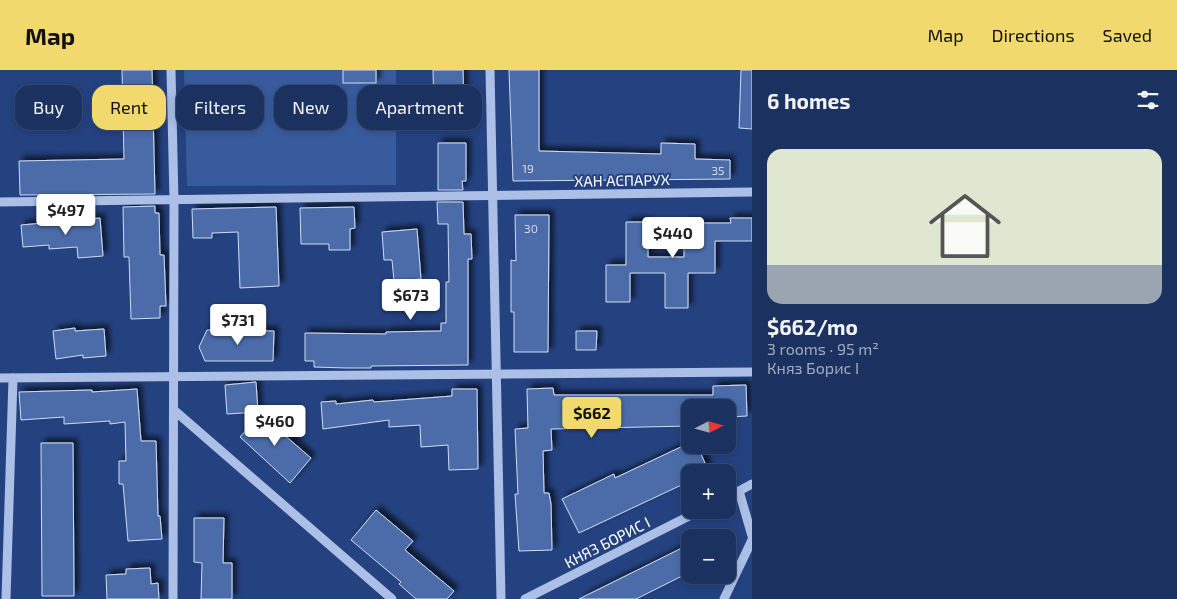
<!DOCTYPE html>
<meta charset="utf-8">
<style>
:root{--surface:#1b3260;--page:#283e69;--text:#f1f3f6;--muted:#a0aabd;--line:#394d75;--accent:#f1d96e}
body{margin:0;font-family:"Exo 2",sans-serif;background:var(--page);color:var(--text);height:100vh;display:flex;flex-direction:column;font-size:19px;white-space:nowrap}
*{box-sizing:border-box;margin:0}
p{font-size:16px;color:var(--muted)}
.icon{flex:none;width:28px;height:28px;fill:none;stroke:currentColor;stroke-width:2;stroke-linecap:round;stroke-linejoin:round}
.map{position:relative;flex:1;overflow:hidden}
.details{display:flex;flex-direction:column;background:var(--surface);width:425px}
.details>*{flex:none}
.top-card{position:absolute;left:15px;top:15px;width:475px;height:45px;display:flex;gap:10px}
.needle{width:32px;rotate:84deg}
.tools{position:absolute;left:681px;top:329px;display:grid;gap:10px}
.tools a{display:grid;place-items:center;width:55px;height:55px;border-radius:10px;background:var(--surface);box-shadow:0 2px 8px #0003,0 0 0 1px var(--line);font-size:25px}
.price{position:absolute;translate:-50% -42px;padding:0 11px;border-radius:5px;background:#fff;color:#222;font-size:16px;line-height:32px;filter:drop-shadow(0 1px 2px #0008)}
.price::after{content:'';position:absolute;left:50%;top:30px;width:15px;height:11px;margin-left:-8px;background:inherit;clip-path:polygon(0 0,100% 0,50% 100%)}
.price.on{background:var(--accent);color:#111}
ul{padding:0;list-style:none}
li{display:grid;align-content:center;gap:10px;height:265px;padding:0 15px}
li span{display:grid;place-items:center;height:155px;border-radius:15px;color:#555}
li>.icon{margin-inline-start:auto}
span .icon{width:90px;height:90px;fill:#fffc;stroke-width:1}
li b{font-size:21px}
h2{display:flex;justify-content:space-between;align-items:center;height:60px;padding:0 15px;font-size:21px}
.chip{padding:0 18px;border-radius:15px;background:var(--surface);box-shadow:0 2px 8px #0003,0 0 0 1px var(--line);font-size:18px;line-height:45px}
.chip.on{background:var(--accent);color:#111}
header{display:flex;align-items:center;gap:30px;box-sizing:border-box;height:70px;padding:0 25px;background:var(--accent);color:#111}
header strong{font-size:24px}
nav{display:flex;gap:28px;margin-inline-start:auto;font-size:18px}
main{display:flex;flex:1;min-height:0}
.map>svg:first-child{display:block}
.green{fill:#385b9e}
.building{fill:#4c6ca9;stroke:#cedcf5;filter:url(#shadow)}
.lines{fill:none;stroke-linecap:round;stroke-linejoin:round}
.minor{stroke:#abbfe7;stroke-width:9}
.labels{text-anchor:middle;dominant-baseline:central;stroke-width:4;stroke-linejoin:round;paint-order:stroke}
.number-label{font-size:12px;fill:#d2daea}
.street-label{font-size:15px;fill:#fff;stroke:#244280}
</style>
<header>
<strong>Map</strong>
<nav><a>Map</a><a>Directions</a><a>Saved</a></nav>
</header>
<main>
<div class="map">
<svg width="752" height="529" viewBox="0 0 752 529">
<defs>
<filter id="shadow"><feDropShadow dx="4.5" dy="-4.5" stdDeviation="2.5" flood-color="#0009"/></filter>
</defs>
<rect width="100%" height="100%" fill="#244280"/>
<path class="green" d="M 184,0 L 343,0 L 343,13 L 376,13 L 376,0 L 396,0 L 396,115 L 187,116 Z"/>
<g class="building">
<path d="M 122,0 L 152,0 L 155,124 L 20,125 L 19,91 L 124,89 Z"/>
<rect x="343" y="0" width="33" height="13"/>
<path d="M 433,0 L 463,0 L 464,41 L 434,41 Z"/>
<path d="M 509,0 L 539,0 L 539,81 L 661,84 L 661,73 L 695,74 L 695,89 L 730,90 L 730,109 L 513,111 Z"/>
<path d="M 741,0 L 752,0 L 752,59 L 739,58 Z"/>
<path d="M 438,73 L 466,73 L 466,111 L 462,111 L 463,120 L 438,120 Z"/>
<path d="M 437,132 L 463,132 L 464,164 L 471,164 L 472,189 L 468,189 L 468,295 L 371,296 L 371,298 L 346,298 L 314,297 L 314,291 L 305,291 L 305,263 L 386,264 L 386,262 L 441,261 L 441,253 L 446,253 L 446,212 L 449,212 L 448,154 L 438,154 Z"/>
<path d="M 155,136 L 155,143 L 159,143 L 160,185 L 164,185 L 166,236 L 160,236 L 160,248 L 131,249 L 129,187 L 124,187 L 123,137 Z"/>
<path d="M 276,137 L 279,216 L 240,218 L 238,162 L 212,163 L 212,168 L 193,168 L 192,139 Z"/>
<path d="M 354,137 L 355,158 L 350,159 L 350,180 L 329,180 L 329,174 L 301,174 L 300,138 Z"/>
<path d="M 515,145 L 549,145 L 548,282 L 514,282 L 514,242 L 511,242 L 511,190 L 516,191 Z"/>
<path d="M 100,148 L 103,186 L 78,188 L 77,177 L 49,179 L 49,175 L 23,177 L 21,155 Z"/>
<path d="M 730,148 L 752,148 L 752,171 L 715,171 L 715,203 L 688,203 L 688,238 L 665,238 L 665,203 L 630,203 L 630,232 L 606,232 L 606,195 L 626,195 L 626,152 L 648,152 L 648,187 L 684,187 L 684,153 L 731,153 Z"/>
<path d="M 417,159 L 421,209 L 394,211 L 392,190 L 384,190 L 382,162 Z"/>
<path d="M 75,258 L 75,261 L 104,259 L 106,286 L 83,288 L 83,285 L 56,289 L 53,261 Z"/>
<path d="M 207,260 L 274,261 L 273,291 L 205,291 L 199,277 Z"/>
<path d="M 576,261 L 597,261 L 596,280 L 576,280 Z"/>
<path d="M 256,312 L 258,342 L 227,344 L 225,315 Z"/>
<path d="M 746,315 L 747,346 L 728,347 L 728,338 L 690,338 L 690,356 L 551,359 L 552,380 L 543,381 L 544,423 L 549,423 L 551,434 L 552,480 L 519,481 L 515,424 L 518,424 L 515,359 L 528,358 L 527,319 L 553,318 L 554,325 L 713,325 L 713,316 Z"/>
<path d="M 137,319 L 141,371 L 156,371 L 158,446 L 160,446 L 162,469 L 128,471 L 123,414 L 119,414 L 119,391 L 126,391 L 125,352 L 110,354 L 110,351 L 64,354 L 64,347 L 21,350 L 19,322 L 92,320 L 92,322 Z"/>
<path d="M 452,319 L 477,319 L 478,399 L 449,400 L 448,375 L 421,377 L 420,355 L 389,357 L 389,350 L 323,359 L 321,332 L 336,331 L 336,334 L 373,330 L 374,332 L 452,326 Z"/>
<path d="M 263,341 L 284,360 L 282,363 L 311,388 L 290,413 L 240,367 Z"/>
<path d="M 41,373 L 73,373 L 74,526 L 42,526 Z"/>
<path d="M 685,375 L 697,375 L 709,402 L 690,402 L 690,411 L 579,463 L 562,429 L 614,404 L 615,408 Z"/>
<path d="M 376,440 L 413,471 L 405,480 L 454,521 L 447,529 L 416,529 L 399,514 L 401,512 L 351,470 Z"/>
<path d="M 194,448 L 224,448 L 223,493 L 232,493 L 232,529 L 201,529 L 202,493 L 194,492 Z"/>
<path d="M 690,474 L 690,502 L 636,529 L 579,529 Z"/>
<path d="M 150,498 L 151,514 L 158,513 L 159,529 L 107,529 L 106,505 L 126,504 L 126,499 Z"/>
</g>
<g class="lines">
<g class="minor">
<path d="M 171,0 L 174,130 L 173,529"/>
<path d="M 490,0 L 501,529"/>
<path d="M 0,132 L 752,122"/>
<path d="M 0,308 L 752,302"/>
<path d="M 175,341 L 392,529"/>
<path d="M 739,421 L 752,466"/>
<path d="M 728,427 L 752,414"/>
<path d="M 6,529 L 13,308"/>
<path d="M 525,529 L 701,440"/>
<path d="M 724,529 L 752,470"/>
</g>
</g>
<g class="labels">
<g class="number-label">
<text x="528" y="98">19</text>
<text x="718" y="100">35</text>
<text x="531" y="158">30</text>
</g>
<g class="street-label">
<text transform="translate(622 110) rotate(-1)">ХАН АСПАРУХ</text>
<text transform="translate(607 472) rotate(-27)">КНЯЗ БОРИС I</text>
</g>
</g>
</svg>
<div class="tools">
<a><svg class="needle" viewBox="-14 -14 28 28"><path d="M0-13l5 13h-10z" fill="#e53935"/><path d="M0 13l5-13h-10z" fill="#a0aabd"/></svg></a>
<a>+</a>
<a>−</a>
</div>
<b class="price" style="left:66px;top:166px">$497</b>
<b class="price" style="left:673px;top:189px">$440</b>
<b class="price" style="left:411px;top:251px">$673</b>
<b class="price" style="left:238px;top:276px">$731</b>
<b class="price on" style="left:592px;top:369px">$662</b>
<b class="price" style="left:275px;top:377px">$460</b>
<div class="top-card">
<a class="chip">Buy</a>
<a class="chip on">Rent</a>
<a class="chip">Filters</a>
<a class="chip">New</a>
<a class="chip">Apartment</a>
</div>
</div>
<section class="details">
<h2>6 homes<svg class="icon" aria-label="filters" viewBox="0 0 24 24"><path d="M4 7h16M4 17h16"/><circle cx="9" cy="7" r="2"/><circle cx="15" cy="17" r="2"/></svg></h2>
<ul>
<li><span style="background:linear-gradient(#dfe7d0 75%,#9aa5b1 0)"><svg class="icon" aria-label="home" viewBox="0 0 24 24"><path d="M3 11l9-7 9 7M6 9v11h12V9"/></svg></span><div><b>$662/mo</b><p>3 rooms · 95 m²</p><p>Княз Борис I</p></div></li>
</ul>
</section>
</main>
